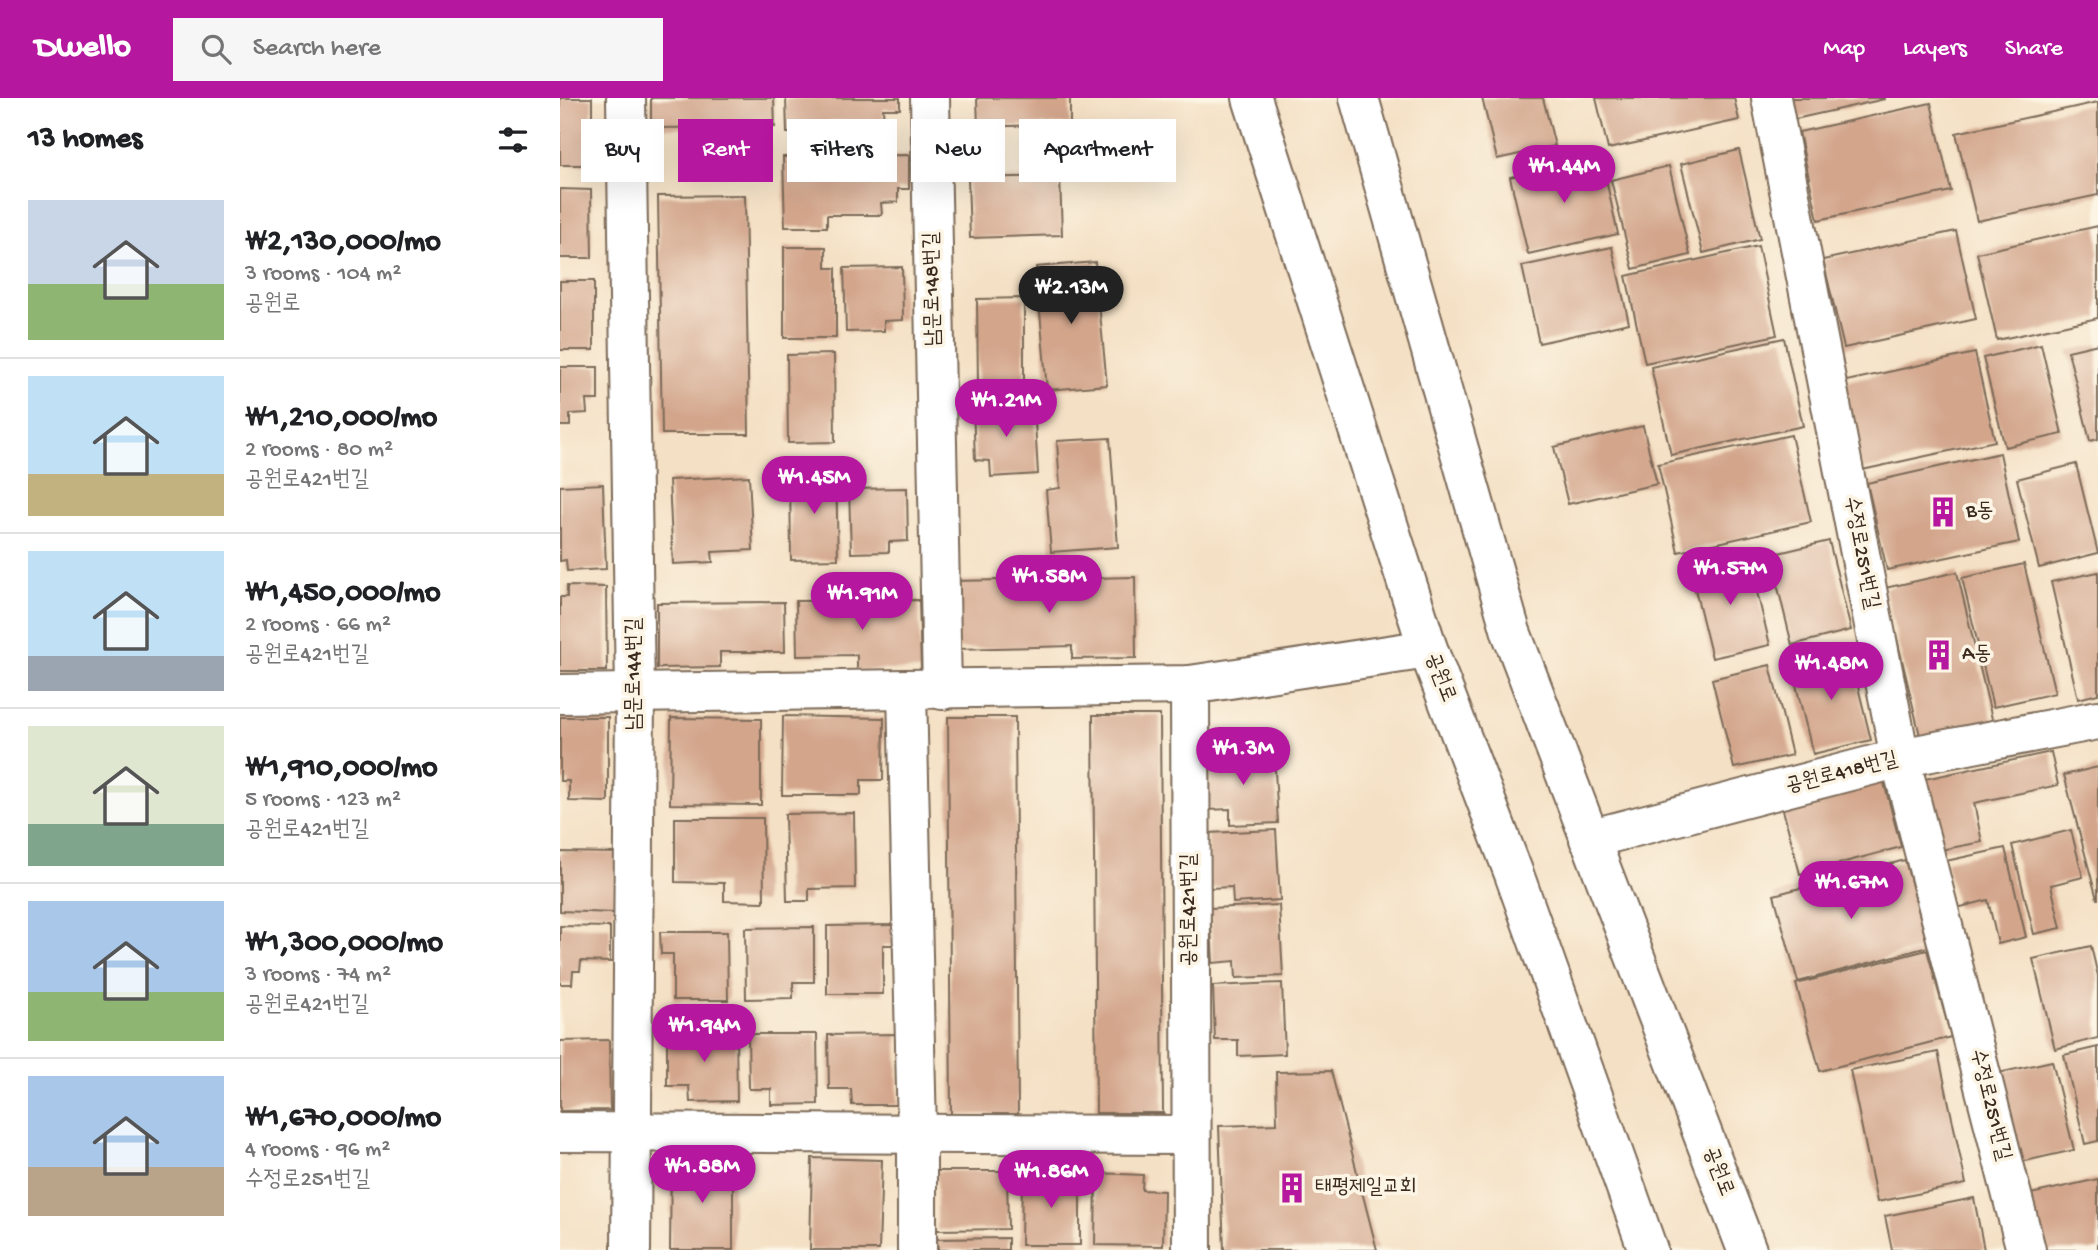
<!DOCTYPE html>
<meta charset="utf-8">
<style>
:root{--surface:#fff;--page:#f6f6f6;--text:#202124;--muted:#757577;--line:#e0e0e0;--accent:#b5179e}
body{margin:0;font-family:"Gochi Hand","Poor Story",sans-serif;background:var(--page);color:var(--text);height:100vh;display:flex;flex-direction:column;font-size:26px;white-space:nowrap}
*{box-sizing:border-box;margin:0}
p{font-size:23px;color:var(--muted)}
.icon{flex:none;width:38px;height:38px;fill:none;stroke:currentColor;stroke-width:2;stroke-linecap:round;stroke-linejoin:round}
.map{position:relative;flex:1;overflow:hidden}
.panel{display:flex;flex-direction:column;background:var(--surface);width:560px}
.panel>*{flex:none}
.top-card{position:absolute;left:21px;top:21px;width:665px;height:63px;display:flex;gap:14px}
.price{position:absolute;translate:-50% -60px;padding:0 16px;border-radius:24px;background:var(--accent);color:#fff;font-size:23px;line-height:46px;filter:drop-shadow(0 2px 4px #0008)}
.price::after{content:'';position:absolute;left:50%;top:42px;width:21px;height:16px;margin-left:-10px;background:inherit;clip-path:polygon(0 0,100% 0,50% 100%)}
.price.active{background:#222;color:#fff}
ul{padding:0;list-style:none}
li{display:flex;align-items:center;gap:21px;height:175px;padding:0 28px}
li+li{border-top:2px solid var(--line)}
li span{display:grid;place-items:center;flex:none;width:196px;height:140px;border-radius:0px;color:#555}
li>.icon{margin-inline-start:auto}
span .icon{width:84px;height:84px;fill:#fffc;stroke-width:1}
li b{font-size:30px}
h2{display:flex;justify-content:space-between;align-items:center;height:84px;padding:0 28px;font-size:30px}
.tag{padding:0 24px;border-radius:0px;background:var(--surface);box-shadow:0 7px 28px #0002;font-size:24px;line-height:63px}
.tag.active{background:var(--accent);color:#fff}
header{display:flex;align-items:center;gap:42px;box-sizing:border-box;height:98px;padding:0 35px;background:var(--accent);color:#fff}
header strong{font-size:33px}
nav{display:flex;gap:38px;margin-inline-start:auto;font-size:24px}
.search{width:490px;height:63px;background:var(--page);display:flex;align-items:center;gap:18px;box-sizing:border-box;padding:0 24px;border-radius:0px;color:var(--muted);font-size:26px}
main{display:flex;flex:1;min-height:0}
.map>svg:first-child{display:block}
.building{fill:#d3a68c}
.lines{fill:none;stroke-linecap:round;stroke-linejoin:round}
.minor-casing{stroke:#7c6a58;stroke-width:42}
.major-casing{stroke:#7c6a58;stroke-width:42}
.minor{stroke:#fff;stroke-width:38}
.major{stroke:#fff;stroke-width:38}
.labels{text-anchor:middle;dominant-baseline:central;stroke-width:7;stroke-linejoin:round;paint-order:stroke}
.street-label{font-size:21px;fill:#3b2a1e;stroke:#fcf5e5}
.poi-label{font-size:21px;fill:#3b2a1e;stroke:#fcf5e5;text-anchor:start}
</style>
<header>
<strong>Dwello</strong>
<div class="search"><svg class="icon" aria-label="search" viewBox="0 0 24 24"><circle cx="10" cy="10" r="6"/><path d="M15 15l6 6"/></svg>Search here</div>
<nav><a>Map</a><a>Layers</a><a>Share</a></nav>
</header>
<main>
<section class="panel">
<h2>13 homes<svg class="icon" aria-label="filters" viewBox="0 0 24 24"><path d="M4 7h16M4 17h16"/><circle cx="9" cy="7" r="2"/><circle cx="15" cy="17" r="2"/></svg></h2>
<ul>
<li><span style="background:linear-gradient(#c9d6e8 60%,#8fb573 0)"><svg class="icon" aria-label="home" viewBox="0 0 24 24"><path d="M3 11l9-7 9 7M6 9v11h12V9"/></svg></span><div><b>₩2,130,000/mo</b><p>3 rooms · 104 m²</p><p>공원로</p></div></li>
<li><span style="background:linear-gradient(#bfe0f5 70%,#c2b280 0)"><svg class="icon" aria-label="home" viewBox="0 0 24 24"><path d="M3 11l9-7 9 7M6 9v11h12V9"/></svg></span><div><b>₩1,210,000/mo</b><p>2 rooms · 80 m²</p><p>공원로421번길</p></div></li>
<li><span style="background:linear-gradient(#bfe0f5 75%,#9aa5b1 0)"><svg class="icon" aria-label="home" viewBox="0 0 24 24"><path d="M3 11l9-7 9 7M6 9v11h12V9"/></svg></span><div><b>₩1,450,000/mo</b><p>2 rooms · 66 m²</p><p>공원로421번길</p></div></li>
<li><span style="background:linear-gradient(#dfe7d0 70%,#7fa58c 0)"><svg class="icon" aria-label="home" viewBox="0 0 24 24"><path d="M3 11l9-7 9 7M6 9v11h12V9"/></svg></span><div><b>₩1,910,000/mo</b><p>5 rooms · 123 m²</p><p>공원로421번길</p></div></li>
<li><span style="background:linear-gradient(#a9c7e8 65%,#8fb573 0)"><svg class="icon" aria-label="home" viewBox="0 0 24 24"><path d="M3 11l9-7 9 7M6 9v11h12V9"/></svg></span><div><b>₩1,300,000/mo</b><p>3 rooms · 74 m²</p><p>공원로421번길</p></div></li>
<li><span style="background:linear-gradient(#a9c7e8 65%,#b9a48a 0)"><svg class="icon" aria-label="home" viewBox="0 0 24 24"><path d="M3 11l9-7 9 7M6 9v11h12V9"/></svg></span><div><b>₩1,670,000/mo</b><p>4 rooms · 96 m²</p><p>수정로251번길</p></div></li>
</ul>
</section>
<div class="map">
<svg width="1538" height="1152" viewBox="0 0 1538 1152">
<rect width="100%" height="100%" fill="#fcf5e5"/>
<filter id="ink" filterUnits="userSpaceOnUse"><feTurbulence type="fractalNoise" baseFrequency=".0143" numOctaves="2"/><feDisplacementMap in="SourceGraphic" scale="14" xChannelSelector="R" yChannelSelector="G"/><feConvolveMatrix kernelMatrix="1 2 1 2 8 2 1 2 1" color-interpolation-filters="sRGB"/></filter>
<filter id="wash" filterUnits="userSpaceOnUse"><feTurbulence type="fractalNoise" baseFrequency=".00686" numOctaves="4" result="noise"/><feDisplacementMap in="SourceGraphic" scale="28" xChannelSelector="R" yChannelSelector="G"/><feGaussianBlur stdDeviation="1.57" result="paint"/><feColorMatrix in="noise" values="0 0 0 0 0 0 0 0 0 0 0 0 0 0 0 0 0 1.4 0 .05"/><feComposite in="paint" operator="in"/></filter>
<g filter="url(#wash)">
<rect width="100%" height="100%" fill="#f4e0c4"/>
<g id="blocks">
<g class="building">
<rect x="0" y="0" width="32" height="67"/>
<path d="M 91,0 L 214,0 L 215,29 L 91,30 Z"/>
<path d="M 226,0 L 340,0 L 340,11 L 323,11 L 324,23 L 269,23 L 269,35 L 227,35 Z"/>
<path d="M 417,0 L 510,0 L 510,26 L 418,29 Z"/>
<path d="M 922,0 L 983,0 L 995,48 L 937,61 Z"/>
<path d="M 1036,0 L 1174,0 L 1179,22 L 1048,51 Z"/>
<path d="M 1230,0 L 1325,0 L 1325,1 L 1235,21 Z"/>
<path d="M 1538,4 L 1538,97 L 1417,123 L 1396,35 Z"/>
<path d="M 1371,5 L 1391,93 L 1258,122 L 1239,34 Z"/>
<path d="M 1179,52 L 1200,141 L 1143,155 L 1121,66 Z"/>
<path d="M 349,57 L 349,91 L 338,91 L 338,104 L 321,105 L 322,117 L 267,117 L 267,129 L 225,129 L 223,59 Z"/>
<path d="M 1041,59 L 1058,136 L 968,156 L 950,79 Z"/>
<path d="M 1109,68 L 1130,157 L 1073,171 L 1051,82 Z"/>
<path d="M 500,78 L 502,137 L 410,140 L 408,80 Z"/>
<path d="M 0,91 L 31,92 L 32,160 L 0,160 Z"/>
<path d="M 185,97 L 189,336 L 102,336 L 98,98 Z"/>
<path d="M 1538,128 L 1538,220 L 1437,242 L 1417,155 Z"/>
<path d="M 1396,133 L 1416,221 L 1284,250 L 1263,162 Z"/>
<path d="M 1198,148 L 1217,237 L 1085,265 L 1066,178 Z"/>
<path d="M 224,149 L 266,149 L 266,170 L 276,170 L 276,240 L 224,240 Z"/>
<path d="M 1052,149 L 1069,225 L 979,245 L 962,168 Z"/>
<path d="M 535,164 L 547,287 L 487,292 L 476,169 Z"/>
<path d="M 342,169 L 343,222 L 324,223 L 324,233 L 286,234 L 284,170 Z"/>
<rect x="0" y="183" width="34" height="69"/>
<path d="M 464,200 L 464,287 L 418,288 L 417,201 Z"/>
<path d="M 1224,240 L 1243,328 L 1111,357 L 1091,269 Z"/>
<path d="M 1481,246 L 1502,336 L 1445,349 L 1423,260 Z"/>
<path d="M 1538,246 L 1538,341 L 1530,343 L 1508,253 Z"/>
<path d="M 1415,255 L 1435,343 L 1302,372 L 1282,284 Z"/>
<path d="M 274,256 L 275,344 L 228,345 L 227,257 Z"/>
<path d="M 0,269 L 38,269 L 38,302 L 26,302 L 27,315 L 10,316 L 10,328 L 0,328 Z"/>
<path d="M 474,306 L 478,376 L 431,379 L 430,363 L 415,362 L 413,308 Z"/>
<path d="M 1083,328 L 1097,386 L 1008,406 L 994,349 Z"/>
<path d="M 1231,337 L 1251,424 L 1118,454 L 1098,366 Z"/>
<path d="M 550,340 L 558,449 L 491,454 L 486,392 L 500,390 L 497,343 Z"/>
<path d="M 1440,355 L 1459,444 L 1327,472 L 1307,385 Z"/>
<path d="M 1516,366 L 1538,455 L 1479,470 L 1457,381 Z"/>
<path d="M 230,374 L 276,374 L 278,461 L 231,462 Z"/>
<path d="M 189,378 L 193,452 L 152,454 L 153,464 L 113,466 L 109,382 Z"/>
<path d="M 43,386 L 46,471 L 7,473 L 6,462 L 0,463 L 0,388 Z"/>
<path d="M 347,390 L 348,443 L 329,444 L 329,454 L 291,455 L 289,391 Z"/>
<path d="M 1269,443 L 1291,532 L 1232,547 L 1210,457 Z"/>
<path d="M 1188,457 L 1210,547 L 1152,560 L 1130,471 Z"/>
<path d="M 1464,466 L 1495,595 L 1433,609 L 1402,480 Z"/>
<path d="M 1397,474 L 1433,625 L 1361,642 L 1325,490 Z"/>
<path d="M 1538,474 L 1538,596 L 1518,601 L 1491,484 Z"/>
<path d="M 575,479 L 576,560 L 512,561 L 512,548 L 395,551 L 394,483 Z"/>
<path d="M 7,488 L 46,489 L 47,573 L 0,573 L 0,499 L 7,499 Z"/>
<path d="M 359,502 L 361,572 L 297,572 L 297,557 L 237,558 L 236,503 Z"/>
<path d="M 224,504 L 225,554 L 160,554 L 160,569 L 97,570 L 97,505 Z"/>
<path d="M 1289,552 L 1311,642 L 1253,656 L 1231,567 Z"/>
<path d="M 1210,567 L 1232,657 L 1174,670 L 1152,581 Z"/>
<path d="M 533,617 L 600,617 L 603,1015 L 536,1015 Z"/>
<path d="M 223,618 L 324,620 L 323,682 L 301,682 L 301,697 L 222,697 Z"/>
<path d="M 0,619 L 48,619 L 48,704 L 9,703 L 9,683 L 0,683 Z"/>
<path d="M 388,619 L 455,619 L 458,1016 L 391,1017 Z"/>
<path d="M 111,620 L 201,621 L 201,707 L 110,706 Z"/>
<path d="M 1491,654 L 1498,687 L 1414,705 L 1422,744 L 1380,752 L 1365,681 Z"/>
<path d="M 714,655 L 718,725 L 670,727 L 670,711 L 648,712 L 645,657 Z"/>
<path d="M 1538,669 L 1538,801 L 1537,801 L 1504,677 Z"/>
<path d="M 1323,681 L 1341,749 L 1240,776 L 1222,708 Z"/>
<path d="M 294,715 L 295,790 L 249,791 L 249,803 L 227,803 L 225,716 Z"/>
<path d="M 115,720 L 203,720 L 204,804 L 164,803 L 164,785 L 115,784 Z"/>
<path d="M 716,732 L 720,802 L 673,805 L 672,789 L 650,790 L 648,735 Z"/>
<path d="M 1511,732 L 1523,779 L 1491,787 L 1501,830 L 1474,836 L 1452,747 Z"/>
<path d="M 1445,750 L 1466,839 L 1438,846 L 1428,802 L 1397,810 L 1386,763 Z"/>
<path d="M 0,754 L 57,755 L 54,815 L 0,813 Z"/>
<path d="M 1345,762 L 1368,849 L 1238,884 L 1214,797 Z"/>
<path d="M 719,807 L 723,878 L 676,880 L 675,863 L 653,865 L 650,810 Z"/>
<path d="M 333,827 L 333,847 L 323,847 L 323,896 L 267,896 L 267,828 Z"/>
<path d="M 0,828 L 50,829 L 50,864 L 21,863 L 20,873 L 13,873 L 12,886 L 0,886 Z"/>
<path d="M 254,829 L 254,884 L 233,884 L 233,900 L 186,901 L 185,830 Z"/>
<path d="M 100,834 L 167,834 L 168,902 L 113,902 L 113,856 L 101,856 Z"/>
<path d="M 1531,848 L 1538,878 L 1538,940 L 1495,951 L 1473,861 Z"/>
<path d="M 1367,852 L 1391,939 L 1260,973 L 1236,886 Z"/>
<path d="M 722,885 L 725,956 L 678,958 L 678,942 L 655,942 L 653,888 Z"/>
<path d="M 107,933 L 176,933 L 177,1003 L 130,1004 L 129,988 L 107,988 Z"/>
<path d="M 188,936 L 257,936 L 258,1006 L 211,1007 L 211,991 L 189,991 Z"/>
<path d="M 337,936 L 338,1007 L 292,1007 L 291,991 L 269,991 L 268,937 Z"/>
<path d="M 49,942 L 50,1012 L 0,1013 L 0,943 Z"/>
<path d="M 1538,949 L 1538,1043 L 1525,1046 L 1504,957 Z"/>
<path d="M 1378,954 L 1406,1086 L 1317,1104 L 1290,972 Z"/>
<path d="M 1492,963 L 1514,1052 L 1456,1065 L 1434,976 Z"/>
<path d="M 771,973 L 817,1152 L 664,1152 L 659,1028 L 717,1026 L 716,974 Z"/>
<path d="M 252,1060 L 322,1062 L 319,1152 L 250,1152 Z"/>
<path d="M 111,1062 L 173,1063 L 173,1152 L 110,1152 Z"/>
<path d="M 377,1073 L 447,1073 L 448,1131 L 377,1132 Z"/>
<path d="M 536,1075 L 583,1077 L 582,1092 L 604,1093 L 603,1148 L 535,1147 Z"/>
<path d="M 462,1077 L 520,1078 L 520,1147 L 461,1147 Z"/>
<path d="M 1538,1081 L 1538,1152 L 1476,1152 L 1462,1098 Z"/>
<path d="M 1414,1100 L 1424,1152 L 1332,1152 L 1325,1118 Z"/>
<path d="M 448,1140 L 448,1152 L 378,1152 L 377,1141 Z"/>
</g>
</g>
</g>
<g filter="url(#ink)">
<use href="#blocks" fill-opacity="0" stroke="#7c6a58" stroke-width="2"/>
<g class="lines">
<g class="minor-casing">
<g id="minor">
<path d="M 66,0 L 75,596 L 71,1152"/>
<path d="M 370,0 L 382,592"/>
<path d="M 1211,0 L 1340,660 L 1466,1152"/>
<path d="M 630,587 L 632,1152"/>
<path d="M 347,592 L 357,1035 L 357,1152"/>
<path d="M 0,596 L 630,587 L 868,551"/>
<path d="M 1029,741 L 1340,660 L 1538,622"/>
<path d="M 0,1034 L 630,1037"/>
</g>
</g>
<g class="major-casing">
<g id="major">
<path d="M 692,0 L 868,551 L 954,776 L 1088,1152"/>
<path d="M 799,0 L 951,534 L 1187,1152"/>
</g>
</g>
<use href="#minor" class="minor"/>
<use href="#major" class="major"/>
</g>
</g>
<defs>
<g id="building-bare" transform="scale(2.415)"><path d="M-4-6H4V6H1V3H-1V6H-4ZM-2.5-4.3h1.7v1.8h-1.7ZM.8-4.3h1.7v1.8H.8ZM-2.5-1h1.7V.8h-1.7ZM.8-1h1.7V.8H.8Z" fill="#b5179e" stroke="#fcf5e5" stroke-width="2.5" paint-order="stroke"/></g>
</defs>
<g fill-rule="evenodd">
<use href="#building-bare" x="1383" y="414"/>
<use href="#building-bare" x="1379" y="557"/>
<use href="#building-bare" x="732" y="1090"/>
</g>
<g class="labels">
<g class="street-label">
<text transform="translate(374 191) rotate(-91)">남문로148번길</text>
<text transform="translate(1300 455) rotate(79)">수정로251번길</text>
<text transform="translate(75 576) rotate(-90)">남문로144번길</text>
<text transform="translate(879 580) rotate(69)">공원로</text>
<text transform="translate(1282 676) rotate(-14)">공원로418번길</text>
<text transform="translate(630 812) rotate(-90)">공원로421번길</text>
<text transform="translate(1429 1007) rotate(76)">수정로251번길</text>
<text transform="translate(1157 1074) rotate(69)">공원로</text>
</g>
<g class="poi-label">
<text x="1406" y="414">B동</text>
<text x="1402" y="557">A동</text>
<text x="755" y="1090">태평제일교회</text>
</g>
</g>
</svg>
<b class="price" style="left:1004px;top:107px">₩1.44M</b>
<b class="price active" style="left:511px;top:228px">₩2.13M</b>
<b class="price" style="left:446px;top:341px">₩1.21M</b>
<b class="price" style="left:254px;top:418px">₩1.45M</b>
<b class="price" style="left:1170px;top:509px">₩1.57M</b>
<b class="price" style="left:489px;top:517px">₩1.58M</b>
<b class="price" style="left:302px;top:534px">₩1.91M</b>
<b class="price" style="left:1271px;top:604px">₩1.48M</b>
<b class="price" style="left:683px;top:689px">₩1.3M</b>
<b class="price" style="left:1291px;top:823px">₩1.67M</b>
<b class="price" style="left:144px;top:966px">₩1.94M</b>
<b class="price" style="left:142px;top:1107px">₩1.88M</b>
<b class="price" style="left:491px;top:1112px">₩1.86M</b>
<div class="top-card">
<a class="tag">Buy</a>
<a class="tag active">Rent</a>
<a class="tag">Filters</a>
<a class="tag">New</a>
<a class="tag">Apartment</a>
</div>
</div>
</main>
